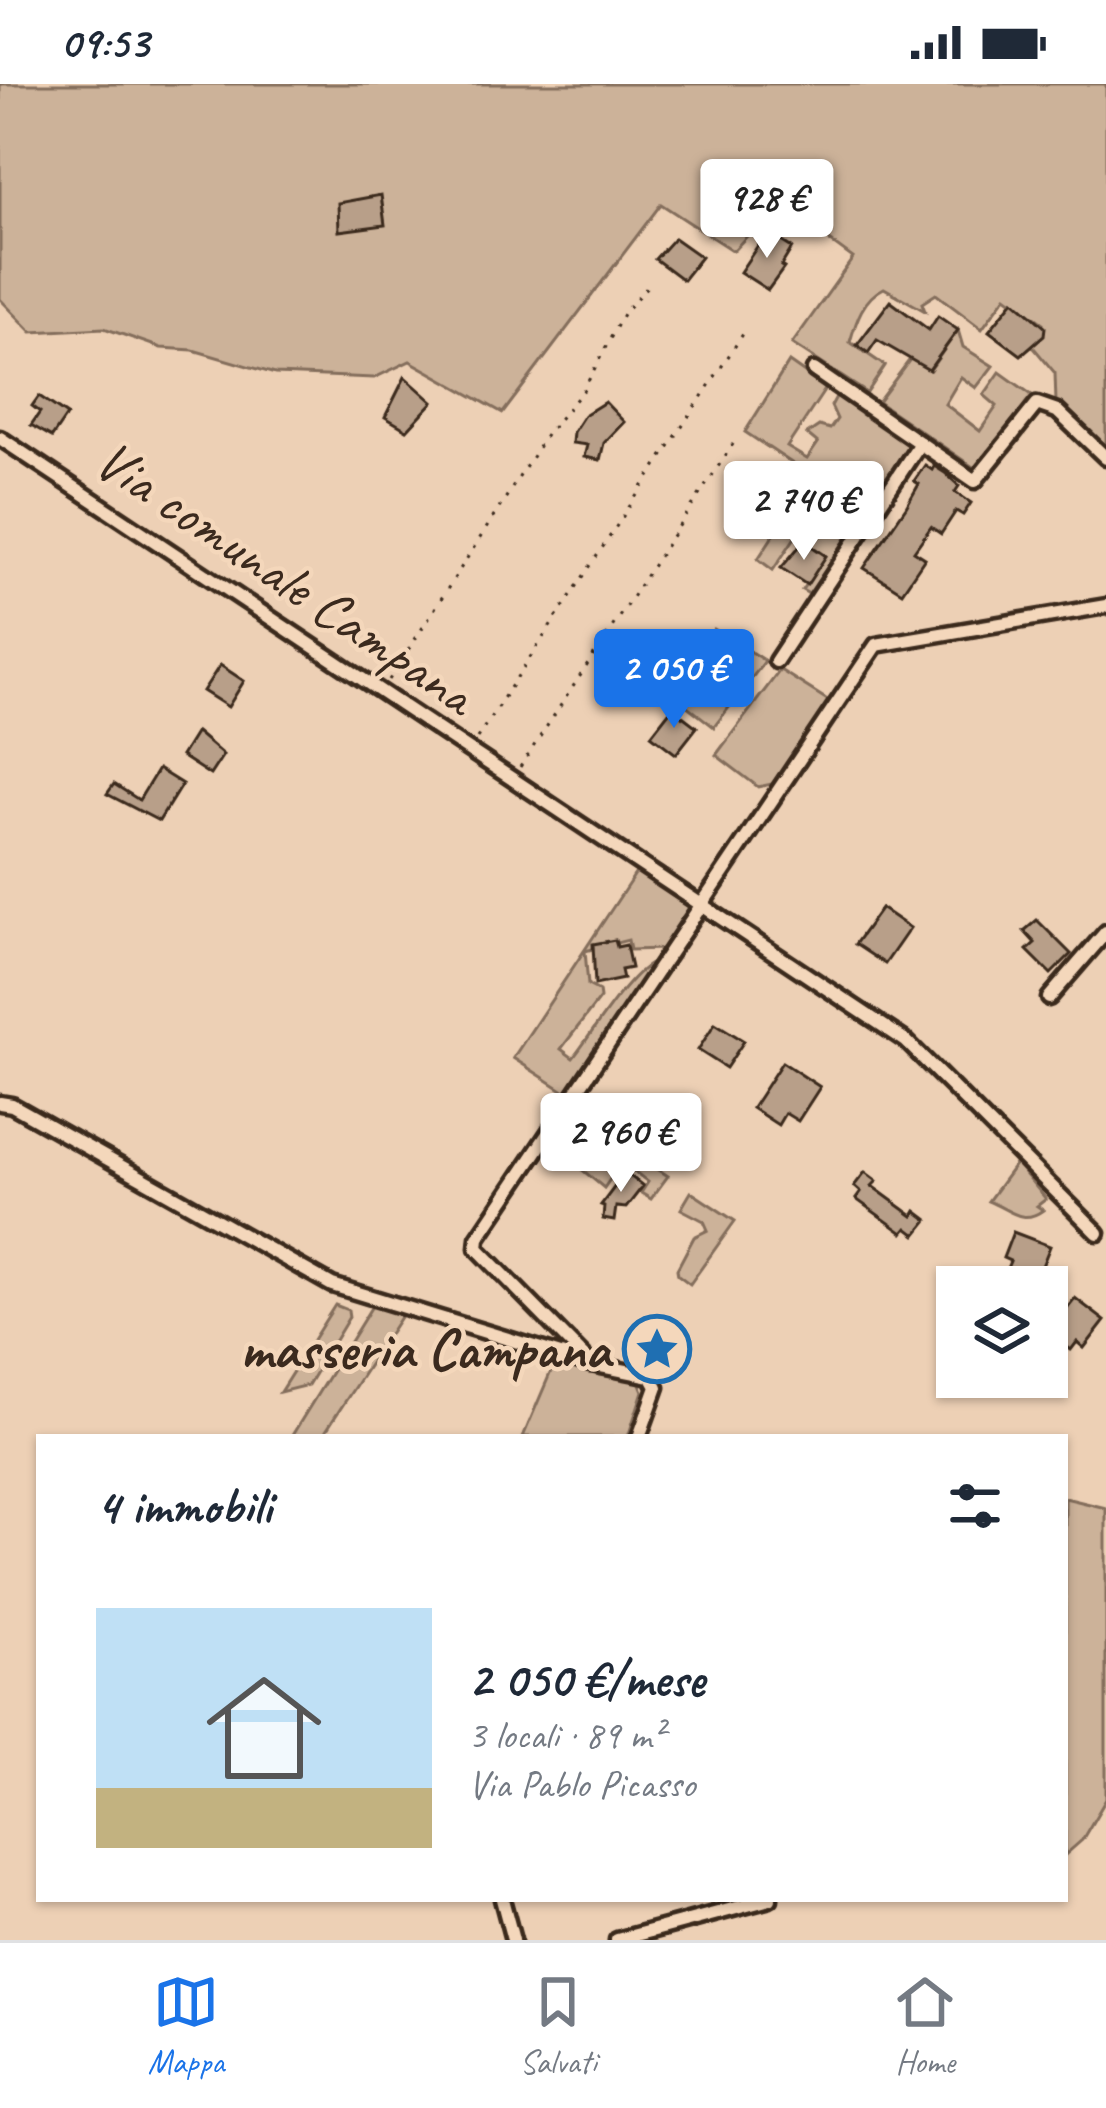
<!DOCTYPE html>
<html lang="it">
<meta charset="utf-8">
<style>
:root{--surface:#fff;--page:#f2f2f3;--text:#1f2937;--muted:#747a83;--line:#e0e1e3;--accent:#1a73e8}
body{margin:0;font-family:Caveat,sans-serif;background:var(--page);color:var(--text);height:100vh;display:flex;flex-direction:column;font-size:45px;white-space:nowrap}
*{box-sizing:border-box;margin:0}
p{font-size:39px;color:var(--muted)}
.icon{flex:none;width:66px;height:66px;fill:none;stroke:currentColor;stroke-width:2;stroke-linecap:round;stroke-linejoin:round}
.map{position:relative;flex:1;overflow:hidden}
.panel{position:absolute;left:36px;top:1350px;width:1032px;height:468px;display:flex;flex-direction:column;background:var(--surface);border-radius:0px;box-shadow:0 3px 9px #0004}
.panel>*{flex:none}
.fabs{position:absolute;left:936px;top:1182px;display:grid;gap:24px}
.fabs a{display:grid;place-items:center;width:132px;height:132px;border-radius:0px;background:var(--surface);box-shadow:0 3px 9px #0004;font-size:60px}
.price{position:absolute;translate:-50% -102px;padding:0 27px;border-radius:12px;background:#fff;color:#222;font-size:39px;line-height:78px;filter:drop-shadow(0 3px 6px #0008)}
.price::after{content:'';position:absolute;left:50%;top:72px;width:36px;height:27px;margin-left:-18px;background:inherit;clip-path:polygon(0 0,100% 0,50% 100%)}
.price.current{background:var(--accent);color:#fff}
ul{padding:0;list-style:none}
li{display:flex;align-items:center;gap:36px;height:300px;padding:0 60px}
li span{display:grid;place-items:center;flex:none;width:336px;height:240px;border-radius:0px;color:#555}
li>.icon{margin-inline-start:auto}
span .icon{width:144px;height:144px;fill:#fffc;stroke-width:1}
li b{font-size:51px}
h2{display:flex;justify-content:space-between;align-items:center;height:144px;padding:0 60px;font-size:51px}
.status{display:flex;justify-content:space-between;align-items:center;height:84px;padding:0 60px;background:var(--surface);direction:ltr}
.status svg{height:33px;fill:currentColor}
.menu{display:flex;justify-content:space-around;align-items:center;height:168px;border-top:3px solid var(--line);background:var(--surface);font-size:33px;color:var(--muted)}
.menu a{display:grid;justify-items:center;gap:6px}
.menu .current{color:var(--accent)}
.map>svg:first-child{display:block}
.green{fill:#ccb299;stroke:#846e5c;stroke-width:3}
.building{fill:#b89f89;stroke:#3b2a1e;stroke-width:3}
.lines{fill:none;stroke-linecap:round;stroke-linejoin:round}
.street-casing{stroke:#3b2a1e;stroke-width:21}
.path{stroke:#3b2a1e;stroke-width:3;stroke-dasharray:3 9;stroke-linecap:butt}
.street{stroke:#f4d7bb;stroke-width:12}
.labels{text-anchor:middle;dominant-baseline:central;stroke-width:9;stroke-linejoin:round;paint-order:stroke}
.street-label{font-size:57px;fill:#3b2a1e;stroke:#f4d7bb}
.poi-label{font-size:57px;font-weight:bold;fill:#3b2a1e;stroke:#f4d7bb;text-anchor:end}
</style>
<div class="status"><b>09:53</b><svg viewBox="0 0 49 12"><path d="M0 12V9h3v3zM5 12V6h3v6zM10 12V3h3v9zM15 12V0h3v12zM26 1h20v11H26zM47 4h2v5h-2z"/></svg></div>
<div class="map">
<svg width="1106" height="1856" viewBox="0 0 1106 1856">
<rect width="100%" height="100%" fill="#edd0b5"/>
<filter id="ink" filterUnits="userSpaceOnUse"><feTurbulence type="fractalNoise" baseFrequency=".00833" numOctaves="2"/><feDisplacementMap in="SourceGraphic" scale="24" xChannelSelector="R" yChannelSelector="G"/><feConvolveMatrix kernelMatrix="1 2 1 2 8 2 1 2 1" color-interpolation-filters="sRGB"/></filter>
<g filter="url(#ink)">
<g class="green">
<path d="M 0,0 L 1106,0 L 1106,369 L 1056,319 L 1055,289 L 1029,258 L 1043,239 L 1006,212 L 982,245 L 936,210 L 922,219 L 925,227 L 884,204 C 863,214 856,237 850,258 L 885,282 L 867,309 L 792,260 L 853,174 L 778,119 L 733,167 L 661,120 L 503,329 L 410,277 L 374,294 L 275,290 L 193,266 L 161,264 L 104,244 L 32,248 L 0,215 Z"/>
<path d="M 958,246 L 963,263 L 993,282 L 976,304 L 961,293 L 945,320 L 980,347 L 997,322 L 984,311 L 1000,288 L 1032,311 L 976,385 L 878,318 L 911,274 L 930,286 Z"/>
<path d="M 789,278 L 826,304 L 787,363 L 807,375 L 818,359 L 807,350 L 819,342 L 830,345 L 837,335 L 831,322 L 837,311 L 911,361 L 809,510 L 802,506 L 825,471 L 796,452 L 773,486 L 758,475 L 797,415 L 829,436 L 843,428 L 854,433 L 859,407 L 828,386 L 820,398 L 745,348 Z"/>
<path d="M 714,545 L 765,577 L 714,643 L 668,607 Z"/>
<path d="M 780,586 L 829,617 L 772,700 L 758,703 L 716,671 Z"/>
<path d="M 637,787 L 690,824 L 662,865 L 630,866 L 628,856 L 585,867 L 588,901 L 599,907 L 600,914 L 561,965 L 573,974 C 591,952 632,883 656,878 L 570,1011 L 513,974 Z"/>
<path d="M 582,1035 L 668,1092 L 651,1115 L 641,1109 L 648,1098 L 622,1078 L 604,1104 L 568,1074 L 562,1064 Z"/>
<path d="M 1016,1079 L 1046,1115 L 1037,1122 L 1043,1126 C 1022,1142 1009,1125 988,1117 Z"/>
<path d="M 691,1108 L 735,1137 L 690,1200 L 678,1191 L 677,1185 L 694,1153 L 708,1146 L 704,1137 L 681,1125 Z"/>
<path d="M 335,1221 L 348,1226 L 349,1233 L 308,1301 L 280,1308 Z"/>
<path d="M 372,1222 L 402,1230 L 322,1353 L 291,1353 Z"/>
<path d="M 555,1278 L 639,1297 L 643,1307 L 628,1353 L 523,1353 Z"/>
<path d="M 1065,1414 L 1106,1424 L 1106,1715 L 1082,1756 L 1065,1771 Z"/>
</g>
<g class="building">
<path d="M 381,111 L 385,141 L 339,147 L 338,119 Z"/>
<path d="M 767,148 L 792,164 L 781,182 L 784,184 L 768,206 L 740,188 Z"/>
<path d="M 674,154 L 701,173 L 683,196 L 655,175 Z"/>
<path d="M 1014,216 L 1045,243 L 1044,251 L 1021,271 L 989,247 Z"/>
<path d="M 890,217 L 929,246 L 938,232 L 958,246 L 929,286 L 877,256 L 868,269 L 857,261 Z"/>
<path d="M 405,293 L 433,318 L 407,346 L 385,333 Z"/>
<path d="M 39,312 L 67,331 L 52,353 L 31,341 L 40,328 L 32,322 Z"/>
<path d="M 605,318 L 624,338 L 604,359 L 600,376 L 584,373 L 587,361 L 572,359 L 573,348 L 584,331 Z"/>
<path d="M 925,381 L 932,386 L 934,382 L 945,389 L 959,402 L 955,408 L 971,419 L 963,431 L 956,427 L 941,450 L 931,443 L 914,467 L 925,474 L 902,508 L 864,484 L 906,423 L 919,400 L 914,397 Z"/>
<path d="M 833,388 L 848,397 L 828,428 L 813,418 L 819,409 L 809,403 L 817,390 L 828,397 Z"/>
<path d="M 804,457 L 826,472 L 807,501 L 781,484 Z"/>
<path d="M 220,581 L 244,597 L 228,623 L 203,607 Z"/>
<path d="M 672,624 L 697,643 L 676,670 L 651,651 Z"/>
<path d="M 196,648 L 223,671 L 210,691 L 181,672 Z"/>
<path d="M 158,685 L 182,700 L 159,737 L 107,710 L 114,700 L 139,716 Z"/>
<path d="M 881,824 L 910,844 L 885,880 L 855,860 Z"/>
<path d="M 1037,836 L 1071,870 L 1051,890 L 1027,866 L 1035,859 L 1024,847 Z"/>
<path d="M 615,856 L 617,863 L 626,861 L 631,884 L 621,886 L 623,895 L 595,901 L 593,860 Z"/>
<path d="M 715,939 L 744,957 L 726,984 L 698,966 Z"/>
<path d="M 782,978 L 820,1003 L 798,1037 L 785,1029 L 778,1041 L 752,1024 Z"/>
<path d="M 621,1085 L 643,1102 L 626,1124 L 616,1123 L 614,1137 L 603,1135 L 604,1122 L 601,1121 L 619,1097 L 614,1094 Z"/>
<path d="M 865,1088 L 877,1097 L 872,1102 L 913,1132 L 916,1127 L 928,1136 L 916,1151 L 907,1144 L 903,1149 L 856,1115 L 861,1108 L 854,1102 Z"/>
<path d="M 1013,1148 L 1050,1162 L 1038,1192 L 1027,1188 L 1024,1197 L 1005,1189 L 1010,1177 L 1003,1174 Z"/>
<path d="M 1075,1214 L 1105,1237 L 1084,1264 L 1077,1258 L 1071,1266 L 1054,1253 L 1061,1244 L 1055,1239 Z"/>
</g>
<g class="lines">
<g class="street-casing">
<g id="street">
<path d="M 814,286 L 975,397 L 1037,320 L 1057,327 L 1106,374"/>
<path d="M 0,354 L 906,957 L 1098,1149"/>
<path d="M 776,577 L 920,359"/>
<path d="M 1049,914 L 1106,848"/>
<path d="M 0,1019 L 12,1021 L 332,1201 L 590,1280"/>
<path d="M 639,1353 L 657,1303 L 651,1292 L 591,1280 L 477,1164 L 478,1154 L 876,561 L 1106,522"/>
<path d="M 502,1815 L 513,1856"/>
<path d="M 617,1856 L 770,1815"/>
</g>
</g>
<g class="path">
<path d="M 389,596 L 548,348 L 583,307 L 624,228 L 650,199"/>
<path d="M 477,654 L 745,247"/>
<path d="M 520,683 L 737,354"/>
</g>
<use href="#street" class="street"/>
</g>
</g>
<defs>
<g id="sight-ring" transform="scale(3.45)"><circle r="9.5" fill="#f4d7bb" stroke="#1f6fb2" stroke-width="1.5"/><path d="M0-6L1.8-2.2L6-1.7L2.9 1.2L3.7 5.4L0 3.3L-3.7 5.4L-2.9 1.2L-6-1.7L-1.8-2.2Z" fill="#1f6fb2"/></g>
</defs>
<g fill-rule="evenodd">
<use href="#sight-ring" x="657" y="1265"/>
</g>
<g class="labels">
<g class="street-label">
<text transform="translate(285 493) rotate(34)">Via comunale Campana</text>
</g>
<g class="poi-label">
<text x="610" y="1265">masseria Campana</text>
</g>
</g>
</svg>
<div class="fabs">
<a><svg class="icon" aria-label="layers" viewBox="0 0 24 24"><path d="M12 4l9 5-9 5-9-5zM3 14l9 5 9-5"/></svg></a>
</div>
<b class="price" style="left:767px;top:177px">928 €</b>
<b class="price" style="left:804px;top:479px">2 740 €</b>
<b class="price current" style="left:674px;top:647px">2 050 €</b>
<b class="price" style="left:621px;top:1111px">2 960 €</b>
<section class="panel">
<h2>4 immobili<svg class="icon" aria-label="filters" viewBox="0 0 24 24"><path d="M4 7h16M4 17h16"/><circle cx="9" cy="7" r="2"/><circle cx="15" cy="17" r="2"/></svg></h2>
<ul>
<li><span style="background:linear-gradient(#bfe0f5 75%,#c2b280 0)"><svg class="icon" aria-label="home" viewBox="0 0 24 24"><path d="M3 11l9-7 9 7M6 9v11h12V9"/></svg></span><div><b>2 050 €/mese</b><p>3 locali · 89 m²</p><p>Via Pablo Picasso</p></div></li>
</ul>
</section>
</div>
<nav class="menu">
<a class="current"><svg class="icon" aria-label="map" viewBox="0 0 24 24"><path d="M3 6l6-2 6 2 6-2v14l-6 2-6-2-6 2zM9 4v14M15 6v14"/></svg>Mappa</a>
<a><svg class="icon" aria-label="saved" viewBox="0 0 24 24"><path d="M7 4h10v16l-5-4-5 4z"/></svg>Salvati</a>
<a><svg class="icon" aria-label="home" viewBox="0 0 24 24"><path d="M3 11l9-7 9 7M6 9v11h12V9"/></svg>Home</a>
</nav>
